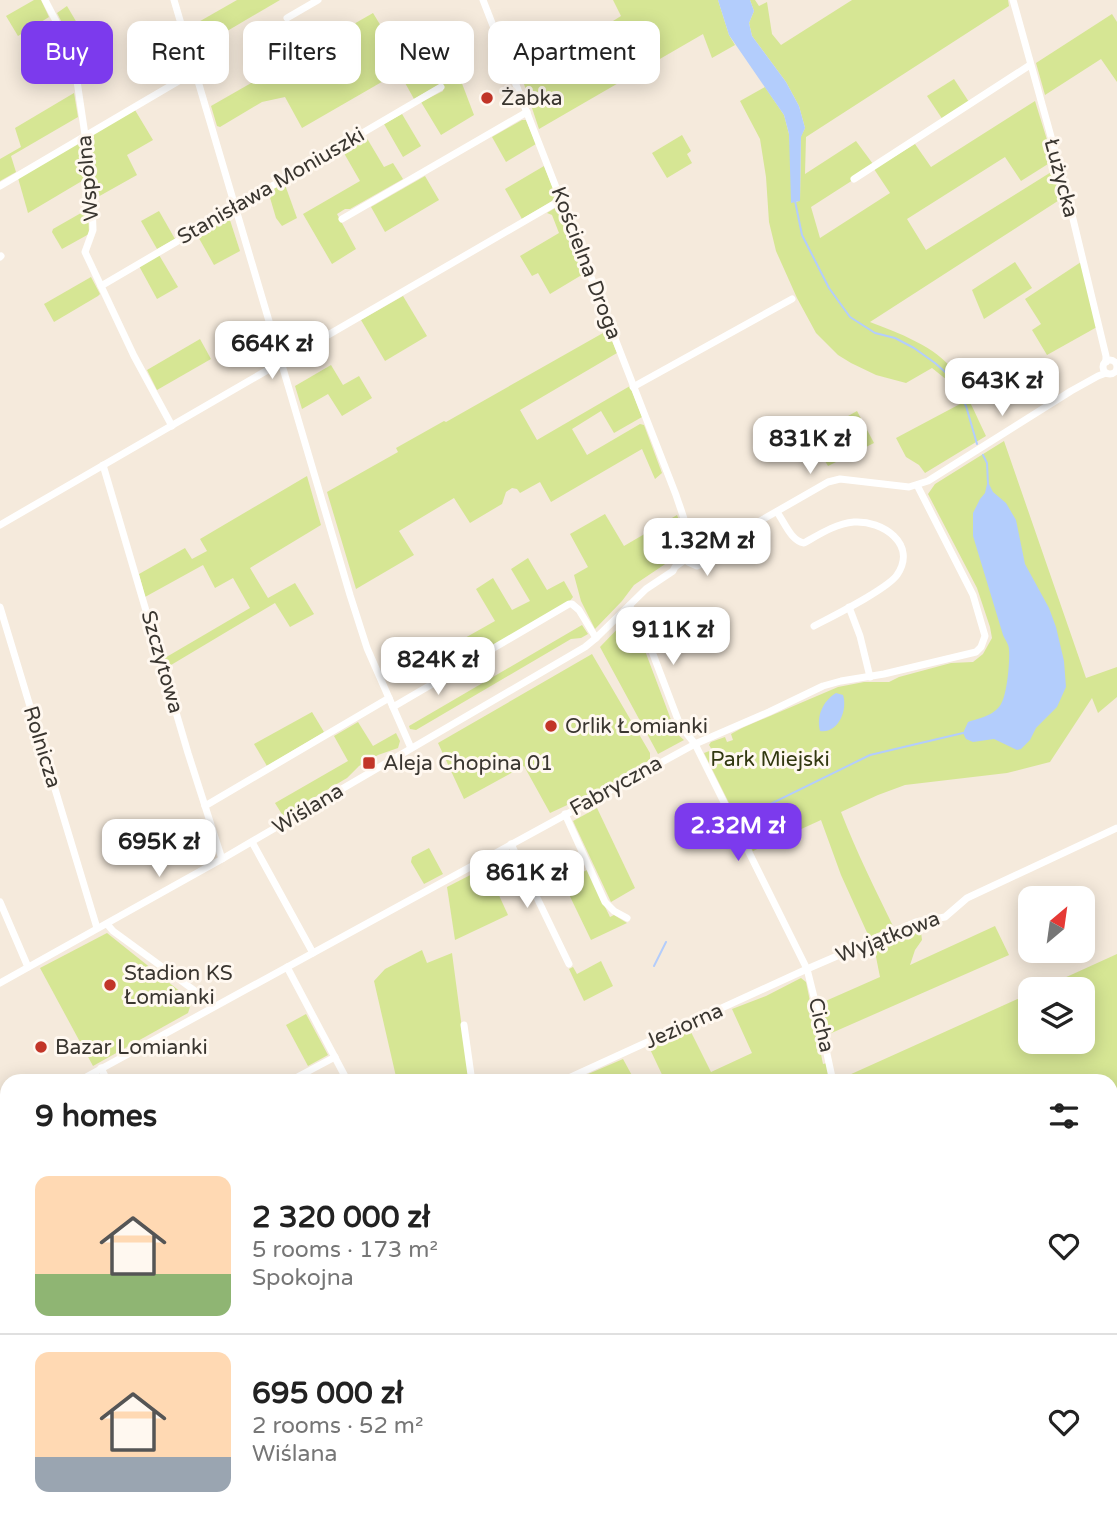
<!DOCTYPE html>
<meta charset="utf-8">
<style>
:root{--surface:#fff;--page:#f2f2f2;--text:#222;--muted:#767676;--line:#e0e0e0;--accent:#7c3aed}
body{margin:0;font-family:"Varela Round",sans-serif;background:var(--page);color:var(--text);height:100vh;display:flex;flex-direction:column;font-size:26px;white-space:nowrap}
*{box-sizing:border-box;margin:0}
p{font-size:23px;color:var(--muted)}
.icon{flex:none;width:38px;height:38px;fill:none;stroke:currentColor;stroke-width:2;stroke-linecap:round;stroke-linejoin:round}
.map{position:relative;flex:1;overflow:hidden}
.side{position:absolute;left:0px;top:1074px;width:1118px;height:450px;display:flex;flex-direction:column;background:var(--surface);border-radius:21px 21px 0 0;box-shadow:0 4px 18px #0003}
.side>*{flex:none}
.guide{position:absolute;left:21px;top:21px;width:700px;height:63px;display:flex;gap:14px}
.needle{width:46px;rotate:29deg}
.tools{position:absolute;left:1018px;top:886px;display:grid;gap:14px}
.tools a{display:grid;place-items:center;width:77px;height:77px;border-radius:14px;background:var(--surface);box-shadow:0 4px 18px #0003;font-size:35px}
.price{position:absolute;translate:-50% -60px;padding:0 16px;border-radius:14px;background:#fff;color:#222;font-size:23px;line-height:46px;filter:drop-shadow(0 2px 4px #0008)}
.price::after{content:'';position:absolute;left:50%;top:42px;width:21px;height:16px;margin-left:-10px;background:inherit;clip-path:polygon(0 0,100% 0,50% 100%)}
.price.selected{background:var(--accent);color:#fff}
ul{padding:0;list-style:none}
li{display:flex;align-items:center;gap:21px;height:175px;padding:0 35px}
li+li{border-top:2px solid var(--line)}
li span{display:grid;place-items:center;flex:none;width:196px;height:140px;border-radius:14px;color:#555}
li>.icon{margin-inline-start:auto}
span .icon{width:84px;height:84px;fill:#fffc;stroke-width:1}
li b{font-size:30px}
h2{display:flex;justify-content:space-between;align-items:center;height:84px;padding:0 35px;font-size:30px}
.pill{padding:0 24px;border-radius:14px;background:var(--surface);box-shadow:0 4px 18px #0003;font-size:24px;line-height:63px}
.pill.selected{background:var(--accent);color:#fff}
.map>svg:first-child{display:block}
.green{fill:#d6e694}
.water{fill:#b3cdfc}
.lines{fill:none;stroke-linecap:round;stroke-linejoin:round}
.stream{stroke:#b3cdfc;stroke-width:2}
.minor{stroke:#fff;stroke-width:7}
.poi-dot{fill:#c23528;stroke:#fff8f0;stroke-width:2.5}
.labels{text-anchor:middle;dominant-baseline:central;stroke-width:6;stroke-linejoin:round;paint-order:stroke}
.poi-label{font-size:21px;fill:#3a3630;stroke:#fff8f0;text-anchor:start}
.street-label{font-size:21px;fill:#3a3630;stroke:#fff8f0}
.park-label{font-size:21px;fill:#323810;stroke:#fff8f0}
</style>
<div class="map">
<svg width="1117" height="1523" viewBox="0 0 1117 1523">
<rect width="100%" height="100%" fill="#f5eadc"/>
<g class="green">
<path d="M 34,0 L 41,0 L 49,17 L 18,36 L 6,16 Z"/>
<path d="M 237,0 L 280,0 L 195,50 L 188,28 Z"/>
<path d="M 613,0 L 718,0 L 729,35 L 735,45 L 712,58 L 703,34 L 539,129 L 522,78 L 621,16 Z"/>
<path d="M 750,0 L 755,0 L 759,6 L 767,2 L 772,34 L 781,45 L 852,0 L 1008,0 L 1009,6 L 806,137 L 805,174 L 856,141 L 873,164 L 853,180 L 811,207 L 820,238 L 890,193 L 874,169 L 915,144 L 931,167 L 1035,101 L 1052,156 L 1048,164 L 1021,181 L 1005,157 L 907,219 L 926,250 L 1056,169 L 1064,197 L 870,322 C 896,332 938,347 954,372 C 966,392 976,415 986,436 L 925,473 L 919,465 L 906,457 L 896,438 L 960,404 L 947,380 L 932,368 L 906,383 L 876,375 L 851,363 L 838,355 L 816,333 L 797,298 L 776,251 L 769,222 L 766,177 L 760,139 L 740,101 L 765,87 L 784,115 L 789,134 L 795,203 L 800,200 L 801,136 L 805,128 L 799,106 L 786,82 L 752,36 L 749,23 L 754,11 Z"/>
<path d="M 67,6 L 87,40 L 79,46 L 73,44 L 57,13 Z"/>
<path d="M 373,13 L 398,54 L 401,53 L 409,65 L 447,44 L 474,115 L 441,135 L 421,102 L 443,91 L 444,85 L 440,84 L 414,99 L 399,72 L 302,128 L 285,97 L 262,102 L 220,127 L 217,126 L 211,106 Z"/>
<path d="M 1112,14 L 1117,22 L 1117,82 L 1101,59 L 1045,95 L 1036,63 Z"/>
<path d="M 954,79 L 969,102 L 943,120 L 927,96 Z"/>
<path d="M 74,93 L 78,117 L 11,156 L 16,172 L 0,181 L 0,159 L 21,147 L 15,128 Z"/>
<path d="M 135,110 L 153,140 L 127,155 L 137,175 L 96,198 L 89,136 Z"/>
<path d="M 402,114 L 421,146 L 403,157 L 384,124 Z"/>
<path d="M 522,120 L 526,120 L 536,144 L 506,162 L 492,137 Z"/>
<path d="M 365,135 L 384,167 L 393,163 L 403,179 L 350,209 L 345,209 L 337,214 L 356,249 L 332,264 L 303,214 L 360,181 L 341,148 Z"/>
<path d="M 682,135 L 691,151 L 687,154 L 692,163 L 667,178 L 652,153 Z"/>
<path d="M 81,141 L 87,178 L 28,213 L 18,178 Z"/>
<path d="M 544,166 L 557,198 L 522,219 L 505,189 Z"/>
<path d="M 425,176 L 439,200 L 385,232 L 371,207 Z"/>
<path d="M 284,182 L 297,218 L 282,226 L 276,218 L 268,191 Z"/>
<path d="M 560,205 L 585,273 L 550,294 L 538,273 L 532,276 L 520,256 L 559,233 L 552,215 L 547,213 Z"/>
<path d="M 88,209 L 89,234 L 62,249 L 52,232 L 53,229 Z"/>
<path d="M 159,211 L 175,239 L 157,249 L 141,221 Z"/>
<path d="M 228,214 L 240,251 L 214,265 L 196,233 Z"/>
<path d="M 159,255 L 178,287 L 157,299 L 139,266 Z"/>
<path d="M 1015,262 L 1032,288 L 984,319 L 972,290 Z"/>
<path d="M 1081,262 L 1097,327 L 1047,355 L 1032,330 L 1041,324 L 1025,299 Z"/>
<path d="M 91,277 L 100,294 L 98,296 L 54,322 L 44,304 Z"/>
<path d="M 403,296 L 427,336 L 385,361 L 361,320 Z"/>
<path d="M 603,333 L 610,336 L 617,353 L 520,410 L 537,440 L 630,386 L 642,417 L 614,433 L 601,411 L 572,429 L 587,455 L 640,424 L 644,425 L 662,473 L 655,479 L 642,449 L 551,502 L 540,482 L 520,493 L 517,489 L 512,488 L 506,492 L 502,504 L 470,523 L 454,498 L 399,531 L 414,555 L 356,589 L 327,492 L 398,452 L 396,448 L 444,421 L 446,422 Z"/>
<path d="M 200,339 L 211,359 L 157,390 L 147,370 Z"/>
<path d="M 331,365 L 343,385 L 359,376 L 372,398 L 342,416 L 328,394 L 302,409 L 295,386 Z"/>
<path d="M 857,411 L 874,443 L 828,466 L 811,437 Z"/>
<path d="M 1004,441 L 1086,678 L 1117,667 L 1117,697 L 1098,713 L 1092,698 L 1050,762 L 1007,773 L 905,785 L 878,795 L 841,812 C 856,851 875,889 893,926 L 869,937 L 841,875 L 821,820 L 753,851 L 704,753 L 712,750 L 709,745 L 711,742 L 725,737 L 727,742 L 733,740 L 731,734 L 742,728 L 838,687 L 864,682 L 889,682 L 899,677 L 951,663 L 973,662 L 983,654 L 992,638 L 990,627 L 977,588 L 928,494 L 935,484 Z"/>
<path d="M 307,476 L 321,525 L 250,568 L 268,598 L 295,583 L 314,614 L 290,627 L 275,603 L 166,668 L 163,659 L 250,608 L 233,578 L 215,588 L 203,565 L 145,597 L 139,574 L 185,548 L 192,559 L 207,551 L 200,539 Z"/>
<path d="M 605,514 L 624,546 L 677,515 L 685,536 L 681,539 L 680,554 L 634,585 L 622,601 L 595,629 L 581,601 L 574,575 L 588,567 L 570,534 Z"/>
<path d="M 528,558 L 547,590 L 564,581 L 573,597 L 569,602 L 467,661 L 456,643 L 495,621 L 476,589 L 493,578 L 512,610 L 530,601 L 511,569 Z"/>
<path d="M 629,617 L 633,619 L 676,733 L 684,740 L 658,754 L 600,647 Z"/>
<path d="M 582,625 L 588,634 L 581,638 L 571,639 L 416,730 L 410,729 L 409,726 Z"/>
<path d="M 592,654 L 650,753 L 650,759 L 632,775 L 550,813 L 524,766 L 464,799 L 438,743 Z"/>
<path d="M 312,712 L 324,732 L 267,766 L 254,744 Z"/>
<path d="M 358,722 L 373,746 L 396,733 L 400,741 L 398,748 L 378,755 L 359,766 L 347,778 L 283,816 L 275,803 L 348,761 L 334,736 Z"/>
<path d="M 597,808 L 635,888 L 611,902 L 573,821 Z"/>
<path d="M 429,848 L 443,874 L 424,884 L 411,862 L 412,857 Z"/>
<path d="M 486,867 L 508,915 L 455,940 L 447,887 Z"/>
<path d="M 587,870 L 610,917 L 614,915 L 627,923 L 591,940 L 563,882 Z"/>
<path d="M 920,924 L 922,940 L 915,950 L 910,965 L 995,926 L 1009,955 L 827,1035 L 821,1003 L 880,977 L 874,947 Z"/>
<path d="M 107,933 L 192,1001 L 188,1013 L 93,1066 L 40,968 Z"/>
<path d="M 422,950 L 427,963 L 452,953 L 469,1081 L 397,1081 L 374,981 L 385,969 Z"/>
<path d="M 1117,954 L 1117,1166 L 1111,1180 L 1111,1082 L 838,1081 L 838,1080 L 1031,993 L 1031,1041 L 1083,1041 L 1083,989 L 1040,989 Z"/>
<path d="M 601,961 L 613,986 L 584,1001 L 569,969 L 573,967 L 577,974 Z"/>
<path d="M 801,978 L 806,982 L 823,1064 L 827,1063 L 831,1081 L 665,1081 L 649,1047 L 689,1028 L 711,1072 L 752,1053 L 732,1009 L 766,996 Z"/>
<path d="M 306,1014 L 328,1055 L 308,1066 L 286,1025 Z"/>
<path d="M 623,1059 L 635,1081 L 572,1081 Z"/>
<path d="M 1111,1395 L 1117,1398 L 1117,1523 L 1001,1523 L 1003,1517 L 1111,1517 Z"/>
<path d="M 370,1517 L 491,1517 L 493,1523 L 365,1523 L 370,1521 Z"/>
<path d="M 495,1517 L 973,1517 L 971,1523 L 496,1523 Z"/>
</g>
<g class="water">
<path d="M 718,0 L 750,0 L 754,11 L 749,23 L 752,36 L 786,82 L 799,106 L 805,128 L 801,137 L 800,201 L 791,203 L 789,134 L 784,115 L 729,35 Z"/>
<path d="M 987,484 L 989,484 L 993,492 L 1006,503 L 1016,520 L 1025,564 L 1049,608 L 1056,627 L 1064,661 L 1066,687 L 1057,707 L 1036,728 L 1030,740 L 1021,749 L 1017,750 L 994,739 L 973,742 L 966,739 L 963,733 L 968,722 C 979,718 994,716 1001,704 C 1007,695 1010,661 1009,650 C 1009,644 1005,640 1003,635 L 973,536 L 973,513 L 980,499 L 985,493 Z"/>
<path d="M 836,693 L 843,695 C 848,710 838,734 820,731 C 816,716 823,701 836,693 Z"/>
</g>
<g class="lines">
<g class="stream">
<path d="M 795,201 L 802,235 L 829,288 L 850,317 L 875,333 L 895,338 L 914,348 L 935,363 L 954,380 L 966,406 L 977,444"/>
<path d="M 983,455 L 987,463 L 988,484"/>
<path d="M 738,820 L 870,755 L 963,733"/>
<path d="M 654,966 L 666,942"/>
<path d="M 438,1517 L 440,1523"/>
</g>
<g class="minor">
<path d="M 45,0 L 73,54 L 85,135 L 92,203 L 93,230 L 85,252 L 134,356 L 172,426"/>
<path d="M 174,0 L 350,595 L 367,648 L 411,748"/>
<path d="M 483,0 L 676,495 C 681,511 690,531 689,549"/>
<path d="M 1013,0 L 1067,194 L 1106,356 L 1106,362"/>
<path d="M 287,18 L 318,0"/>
<path d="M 854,179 L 1030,65"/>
<path d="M 0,186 L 194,72"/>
<path d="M 342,219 L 527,112"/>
<path d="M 0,257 L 1,256"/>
<path d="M 101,286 L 441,87"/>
<circle cx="1110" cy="367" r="7"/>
<path d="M 633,387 L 792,299"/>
<path d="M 103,465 L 188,753 L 222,859"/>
<path d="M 777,512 C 785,523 791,541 804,543 C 820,534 835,524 854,522 C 882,520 918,544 897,575 C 886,590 833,616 814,626"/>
<path d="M 0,525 L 561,200"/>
<path d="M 705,549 L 725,541 L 828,482 L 840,479 L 909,487 L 928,481 L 1071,391 L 1098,376 L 1106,373"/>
<path d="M 707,556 L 705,549 L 698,545 L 689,549 L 686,555 L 688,562 L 697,566 L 704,563 L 707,556 L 717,549"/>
<path d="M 629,606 L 640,620 L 680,725 L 695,744 L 807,969 L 820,1021 L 833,1082"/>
<path d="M 0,607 L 97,928"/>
<path d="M 849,607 L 860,636 L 870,677"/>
<path d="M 393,707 L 569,604 L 572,604 L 579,610 L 596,638"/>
<path d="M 205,806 L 389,698"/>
<path d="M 565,814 L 605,902 L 614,911 L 627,918"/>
<path d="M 252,842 L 313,953"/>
<path d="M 511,844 L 569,964"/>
<path d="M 0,902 L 28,967"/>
<path d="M 107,924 L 113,931 L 202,996 L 212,1007"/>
<path d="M 287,967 L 348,1082"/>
<path d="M 0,983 L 222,859 L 585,647 L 596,638 L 646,589 L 673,571 L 675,567 L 686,559"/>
<path d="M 464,1025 L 472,1082"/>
<path d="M 101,1068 L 108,1082"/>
<path d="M 77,1082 L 695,744 L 769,712 L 823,686 L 841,681 L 884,674 L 976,652 L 981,647 L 985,636 L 973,595 L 917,485"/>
<path d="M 288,1082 L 335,1057"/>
<path d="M 560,1082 L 807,969 L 916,922 L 945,917 L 967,898 L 1117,828"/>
<path d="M 0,1121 L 7,1118"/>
<path d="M 0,1233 L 7,1230"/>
<path d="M 0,1343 L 7,1340"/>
<path d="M 2,1410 L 7,1410"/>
<path d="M 494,1517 L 495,1523"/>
<path d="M 0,1522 L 10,1517"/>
</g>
</g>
<g class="poi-dot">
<circle cx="487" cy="98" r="7"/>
<circle cx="551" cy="726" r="7"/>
<rect x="362" y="756" width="14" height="14" rx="3.5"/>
<circle cx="110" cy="985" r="7"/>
<circle cx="41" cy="1047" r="7"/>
</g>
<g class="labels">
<g class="poi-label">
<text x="501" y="98">Żabka</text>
<text x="565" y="726">Orlik Łomianki</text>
<text x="383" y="763">Aleja Chopina 01</text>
<text x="124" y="973">Stadion KS<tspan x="124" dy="24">Łomianki</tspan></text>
<text x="55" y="1047">Bazar Lomianki</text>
</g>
<g class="street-label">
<text transform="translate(88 178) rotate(-95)">Wspólna</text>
<text transform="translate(1061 178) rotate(75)">Łużycka</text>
<text transform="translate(271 186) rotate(-30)">Stanisława Moniuszki</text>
<text transform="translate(586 263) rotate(69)">Kościelna Droga</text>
<text transform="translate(162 662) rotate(74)">Szczytowa</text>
<text transform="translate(42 747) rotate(73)">Rolnicza</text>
<text transform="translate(616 786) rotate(-29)">Fabryczna</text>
<text transform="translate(308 809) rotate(-31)">Wiślana</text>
<text transform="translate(888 937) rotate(-21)">Wyjątkowa</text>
<text transform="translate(821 1025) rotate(77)">Cicha</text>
<text transform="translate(684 1026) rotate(-24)">Jeziorna</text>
</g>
<g class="park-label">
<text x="770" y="759">Park Miejski</text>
</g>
</g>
</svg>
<div class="tools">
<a><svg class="needle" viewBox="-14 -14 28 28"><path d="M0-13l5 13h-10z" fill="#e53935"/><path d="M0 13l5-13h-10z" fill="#767676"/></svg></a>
<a><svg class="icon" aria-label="layers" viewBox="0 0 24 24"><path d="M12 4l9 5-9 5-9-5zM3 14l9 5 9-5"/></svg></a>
</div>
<b class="price" style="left:272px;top:381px">664K zł</b>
<b class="price" style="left:1002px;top:418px">643K zł</b>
<b class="price" style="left:810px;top:476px">831K zł</b>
<b class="price" style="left:707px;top:578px">1.32M zł</b>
<b class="price" style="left:673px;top:667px">911K zł</b>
<b class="price" style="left:438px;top:697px">824K zł</b>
<b class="price selected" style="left:738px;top:863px">2.32M zł</b>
<b class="price" style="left:159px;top:879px">695K zł</b>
<b class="price" style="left:527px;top:910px">861K zł</b>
<div class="guide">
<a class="pill selected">Buy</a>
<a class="pill">Rent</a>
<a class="pill">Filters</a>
<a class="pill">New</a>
<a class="pill">Apartment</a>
</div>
<section class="side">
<h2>9 homes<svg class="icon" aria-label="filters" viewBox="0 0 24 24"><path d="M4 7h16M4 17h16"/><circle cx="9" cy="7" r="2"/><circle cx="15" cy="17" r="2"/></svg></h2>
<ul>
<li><span style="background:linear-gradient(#ffd9b3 70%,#8fb573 0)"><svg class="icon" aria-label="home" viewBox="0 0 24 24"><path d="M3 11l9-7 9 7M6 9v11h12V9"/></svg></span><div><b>2 320 000 zł</b><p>5 rooms · 173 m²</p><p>Spokojna</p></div><svg class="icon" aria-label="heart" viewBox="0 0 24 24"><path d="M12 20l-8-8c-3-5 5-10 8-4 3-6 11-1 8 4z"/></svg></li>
<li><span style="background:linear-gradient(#ffd9b3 75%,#9aa5b1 0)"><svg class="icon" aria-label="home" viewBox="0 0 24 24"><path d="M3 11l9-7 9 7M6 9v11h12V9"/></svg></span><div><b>695 000 zł</b><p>2 rooms · 52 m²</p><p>Wiślana</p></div><svg class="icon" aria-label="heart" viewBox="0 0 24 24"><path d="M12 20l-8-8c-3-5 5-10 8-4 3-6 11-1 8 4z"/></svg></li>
</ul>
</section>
</div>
